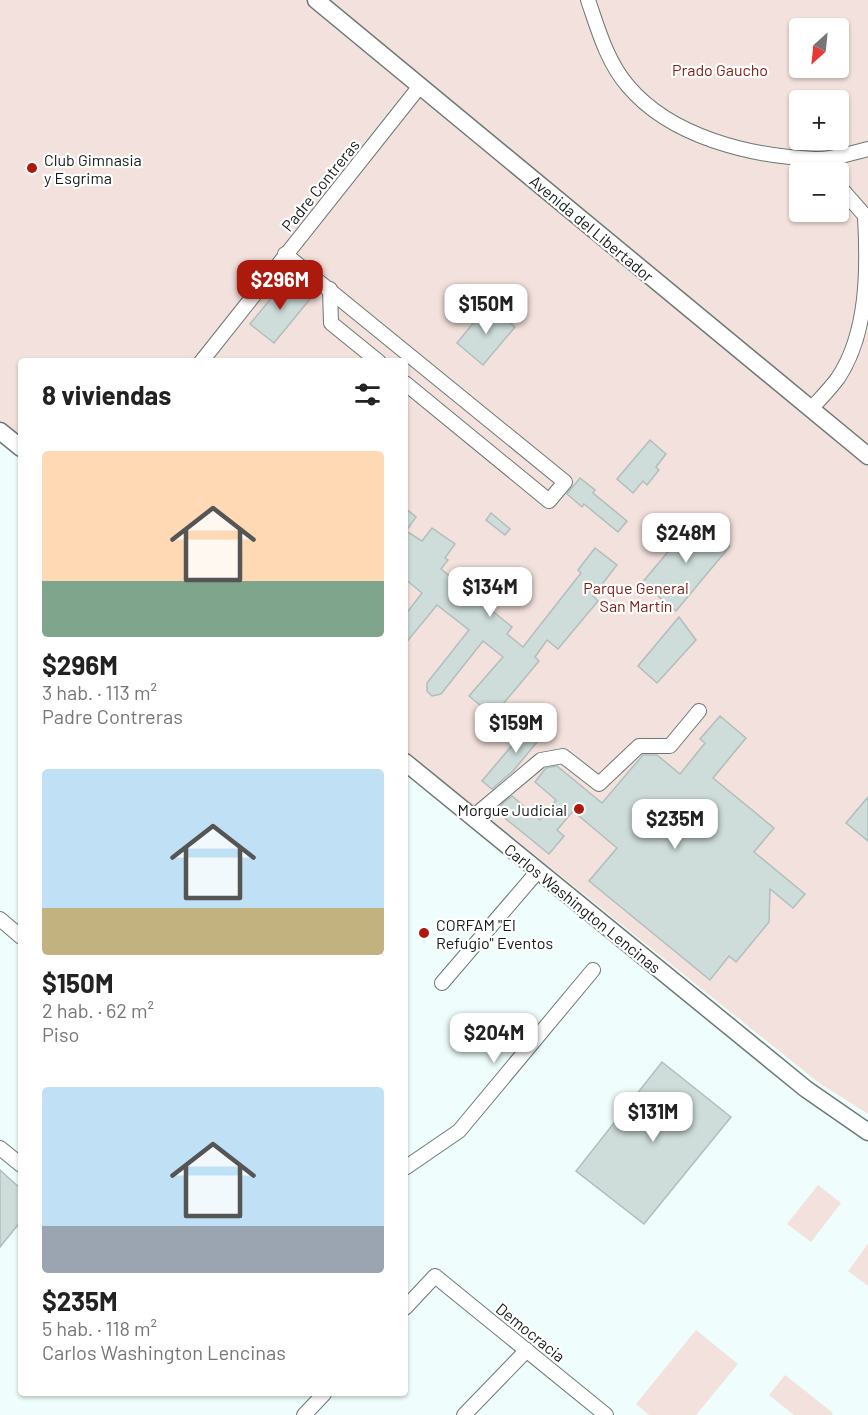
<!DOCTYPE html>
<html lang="es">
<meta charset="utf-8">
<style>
:root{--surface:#fff;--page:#f2f2f2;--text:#222;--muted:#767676;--accent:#ab1a0d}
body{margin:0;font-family:Barlow,sans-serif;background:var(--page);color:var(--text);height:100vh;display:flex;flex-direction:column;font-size:22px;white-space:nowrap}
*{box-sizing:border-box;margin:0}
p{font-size:20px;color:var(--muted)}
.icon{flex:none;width:33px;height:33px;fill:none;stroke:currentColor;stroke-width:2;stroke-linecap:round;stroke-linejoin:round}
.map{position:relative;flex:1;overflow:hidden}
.drawer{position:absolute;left:18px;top:358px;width:390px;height:1038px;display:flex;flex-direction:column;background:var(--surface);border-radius:6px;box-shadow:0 2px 4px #0004}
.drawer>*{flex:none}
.needle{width:39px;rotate:207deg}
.fabs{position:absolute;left:789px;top:18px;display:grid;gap:12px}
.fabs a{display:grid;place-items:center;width:60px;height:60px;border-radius:6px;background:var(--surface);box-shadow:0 2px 4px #0004;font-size:30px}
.price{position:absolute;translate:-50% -51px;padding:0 14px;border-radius:12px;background:#fff;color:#222;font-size:20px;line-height:39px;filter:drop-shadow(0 2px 3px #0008)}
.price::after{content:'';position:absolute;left:50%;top:36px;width:18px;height:14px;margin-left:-9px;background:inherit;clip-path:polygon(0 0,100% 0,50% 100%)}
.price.selected{background:var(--accent);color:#fff}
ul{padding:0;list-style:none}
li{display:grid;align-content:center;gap:12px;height:318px;padding:0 24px}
li span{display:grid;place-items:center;height:186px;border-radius:6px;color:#555}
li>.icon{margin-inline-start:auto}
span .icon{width:108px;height:108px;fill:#fffc;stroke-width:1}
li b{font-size:26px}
h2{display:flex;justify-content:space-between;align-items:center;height:72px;padding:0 24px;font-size:26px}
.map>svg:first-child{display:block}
.green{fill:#f3e1dd;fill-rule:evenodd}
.building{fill:#cedcda;stroke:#b1bebd;stroke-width:1.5}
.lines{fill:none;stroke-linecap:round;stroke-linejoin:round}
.minor-casing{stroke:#6b7876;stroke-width:16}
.major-casing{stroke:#6b7876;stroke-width:19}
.minor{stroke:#fff;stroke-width:14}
.major{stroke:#fff;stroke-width:16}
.poi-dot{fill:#ab1a0d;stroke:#fff;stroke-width:2}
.labels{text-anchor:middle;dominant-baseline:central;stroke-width:4.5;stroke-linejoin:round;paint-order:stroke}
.park-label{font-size:16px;fill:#811c12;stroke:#fff}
.poi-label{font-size:16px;fill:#161b1a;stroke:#fff;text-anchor:start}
.street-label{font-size:16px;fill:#161b1a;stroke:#fff}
</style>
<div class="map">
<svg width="868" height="1415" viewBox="0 0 868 1415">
<rect width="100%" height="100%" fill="#effefc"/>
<g class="green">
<path d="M 0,0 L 868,0 L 868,1114 L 819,1083 L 405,751 L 405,362 L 21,362 L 21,441 L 0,424 ZM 800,28 L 838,28 L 838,68 L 800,68 ZM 800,100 L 838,100 L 838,140 L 800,140 ZM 800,172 L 838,172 L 838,212 L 800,212 Z"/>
<path d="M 818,1185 L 841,1203 L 811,1242 L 787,1224 Z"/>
<path d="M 868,1244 L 868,1286 L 848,1271 Z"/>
<path d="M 696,1330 L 738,1364 L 696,1415 L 649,1415 L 636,1404 Z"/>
<path d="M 785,1375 L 833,1413 L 832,1415 L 794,1415 L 769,1395 Z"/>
</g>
<g class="building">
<path d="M 286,280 L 310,299 L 274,343 L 250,324 Z"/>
<path d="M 488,305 L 515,327 L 483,365 L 457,343 Z"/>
<path d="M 650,440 L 666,454 L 656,467 L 659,470 L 647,485 L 643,481 L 633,493 L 617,479 Z"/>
<path d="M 580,478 L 595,490 L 593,493 L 627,521 L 618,532 L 584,504 L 582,507 L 567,494 Z"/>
<path d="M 405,508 L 416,517 L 406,531 L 422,541 L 432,528 L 455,544 L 445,558 L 448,560 L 441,569 L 512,627 L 507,634 L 523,647 L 581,573 L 578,570 L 595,548 L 617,565 L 593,596 L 598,601 L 558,649 L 547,640 L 535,657 L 539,661 L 493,716 L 469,696 L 503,657 L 483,641 L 441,694 L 432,696 L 427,691 L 427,683 L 469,630 L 437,605 L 405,644 L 405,615 L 422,593 L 405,579 Z"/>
<path d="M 491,513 L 510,529 L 505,535 L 486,520 Z"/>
<path d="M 696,518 L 730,546 L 676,611 L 642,583 Z"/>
<path d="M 679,617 L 696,640 L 657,683 L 638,666 Z"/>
<path d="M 720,716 L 746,738 L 713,778 L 774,828 L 754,852 L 805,894 L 793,908 L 770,889 L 769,922 L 736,962 L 729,956 L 710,980 L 589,881 L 617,848 L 573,811 L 557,830 L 564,836 L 549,854 L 495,810 L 512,796 L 540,820 L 556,800 L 535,782 L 546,768 L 557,766 L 602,803 L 643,755 L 657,755 L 680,774 L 705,743 L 700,739 Z"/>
<path d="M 535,718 L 548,729 L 513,771 L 492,789 L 482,781 Z"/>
<path d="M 868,797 L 868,841 L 846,823 Z"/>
<path d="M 662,1062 L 731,1117 L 644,1224 L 576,1171 Z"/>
<path d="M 0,1170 L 21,1189 L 21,1221 L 0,1247 Z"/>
</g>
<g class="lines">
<g class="minor-casing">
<g id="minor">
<path d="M 588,0 C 598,29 607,62 628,86 C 671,137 750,156 814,159 C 831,160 851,153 868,149"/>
<path d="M 816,159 L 827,172"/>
<path d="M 838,185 L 868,219"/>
<path d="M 285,254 L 565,482 L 549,501 L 405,383"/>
<path d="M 330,289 L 331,323 L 379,362"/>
<path d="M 201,362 L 420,86"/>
<path d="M 811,409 C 820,399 830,389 838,378 C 868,333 868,269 865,217"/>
<path d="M 473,817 L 541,760 L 563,756 L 599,784 L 639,746 L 670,746 L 699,711"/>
<path d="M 0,919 L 21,937"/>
<path d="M 442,983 L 538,871"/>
<path d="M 0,1148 L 21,1165"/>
<path d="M 405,1168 L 459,1131 L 593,970"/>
<path d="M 405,1308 L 435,1276 L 606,1415"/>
<path d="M 304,1415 L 324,1394"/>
<path d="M 464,1415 L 527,1350"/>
</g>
</g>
<g class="major-casing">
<g id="major">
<path d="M 316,0 L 868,456"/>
<path d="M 0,431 L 21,448"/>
<path d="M 405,762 L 806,1089 L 868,1132"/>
</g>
</g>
<use href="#minor" class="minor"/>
<use href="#major" class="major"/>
</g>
<g class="poi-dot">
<circle cx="32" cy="168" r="6"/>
<circle cx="579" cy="809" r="6"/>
<circle cx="424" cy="933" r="6"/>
</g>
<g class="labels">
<g class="park-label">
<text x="720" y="69">Prado Gaucho</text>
<text x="636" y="587">Parque General<tspan x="636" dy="18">San Martín</tspan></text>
</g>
<g class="poi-label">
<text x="44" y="159">Club Gimnasia<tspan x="44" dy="18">y Esgrima</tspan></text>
<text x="567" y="809" text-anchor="end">Morgue Judicial</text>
<text x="436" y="924">CORFAM "El<tspan x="436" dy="18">Refugio" Eventos</tspan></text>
</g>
<g class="street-label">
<text transform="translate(320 185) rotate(-51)">Padre Contreras</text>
<text transform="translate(592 228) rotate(40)">Avenida del Libertador</text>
<text transform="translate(583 908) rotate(39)">Carlos Washington Lencinas</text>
<text transform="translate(531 1332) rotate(39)">Democracia</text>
</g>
</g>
</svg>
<div class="fabs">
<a><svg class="needle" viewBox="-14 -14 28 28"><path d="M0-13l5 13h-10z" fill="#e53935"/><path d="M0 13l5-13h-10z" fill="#767676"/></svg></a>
<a>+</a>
<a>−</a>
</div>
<b class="price selected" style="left:280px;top:311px">$296M</b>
<b class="price" style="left:486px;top:335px">$150M</b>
<b class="price" style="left:686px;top:564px">$248M</b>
<b class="price" style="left:490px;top:618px">$134M</b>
<b class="price" style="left:516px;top:754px">$159M</b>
<b class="price" style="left:675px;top:850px">$235M</b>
<b class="price" style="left:494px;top:1064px">$204M</b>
<b class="price" style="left:653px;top:1143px">$131M</b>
<section class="drawer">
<h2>8 viviendas<svg class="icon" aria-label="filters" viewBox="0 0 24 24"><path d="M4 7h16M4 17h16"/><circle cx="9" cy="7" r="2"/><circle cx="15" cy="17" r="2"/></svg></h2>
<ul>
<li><span style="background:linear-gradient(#ffd9b3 70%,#7fa58c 0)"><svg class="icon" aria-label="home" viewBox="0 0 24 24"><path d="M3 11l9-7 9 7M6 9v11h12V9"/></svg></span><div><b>$296M</b><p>3 hab. · 113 m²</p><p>Padre Contreras</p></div></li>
<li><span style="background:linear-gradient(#bfe0f5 75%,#c2b280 0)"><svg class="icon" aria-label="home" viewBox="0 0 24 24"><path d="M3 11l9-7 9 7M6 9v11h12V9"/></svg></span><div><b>$150M</b><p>2 hab. · 62 m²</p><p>Piso</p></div></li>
<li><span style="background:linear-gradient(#bfe0f5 75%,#9aa5b1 0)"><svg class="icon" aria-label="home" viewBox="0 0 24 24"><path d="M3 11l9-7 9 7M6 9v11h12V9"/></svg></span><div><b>$235M</b><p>5 hab. · 118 m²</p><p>Carlos Washington Lencinas</p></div></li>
</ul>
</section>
</div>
